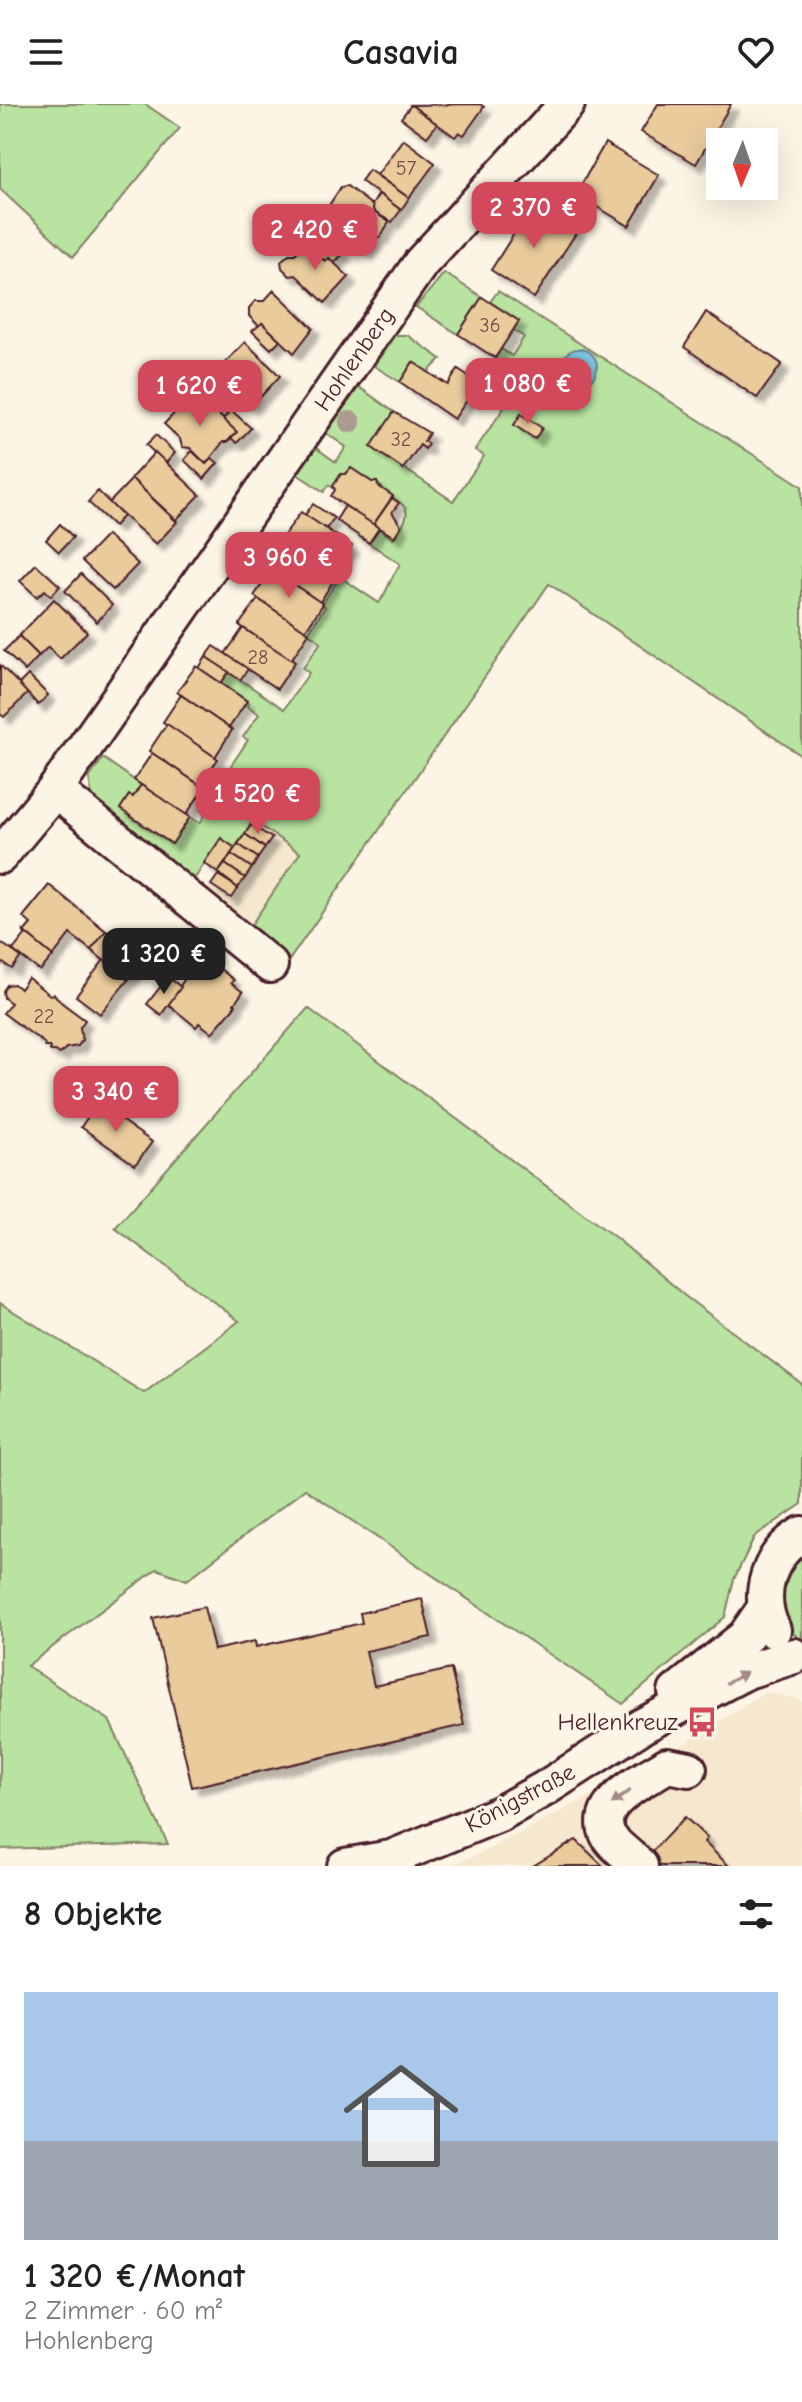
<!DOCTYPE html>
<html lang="de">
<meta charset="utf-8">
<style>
:root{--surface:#fff;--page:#f2f2f2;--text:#222;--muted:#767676;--accent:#d1495b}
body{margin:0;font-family:"Comic Neue",sans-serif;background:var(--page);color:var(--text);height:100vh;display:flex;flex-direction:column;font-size:30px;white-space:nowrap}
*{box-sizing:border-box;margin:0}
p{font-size:26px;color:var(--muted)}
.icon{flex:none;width:44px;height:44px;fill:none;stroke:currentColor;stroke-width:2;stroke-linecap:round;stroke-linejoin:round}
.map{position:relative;height:1762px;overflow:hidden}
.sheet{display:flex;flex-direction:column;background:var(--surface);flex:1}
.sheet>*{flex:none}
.needle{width:52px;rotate:182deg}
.tools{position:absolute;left:706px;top:24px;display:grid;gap:16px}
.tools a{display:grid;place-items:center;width:72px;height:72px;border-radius:0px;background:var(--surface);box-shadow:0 8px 32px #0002;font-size:40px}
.price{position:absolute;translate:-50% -68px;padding:0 18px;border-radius:16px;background:var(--accent);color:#fff;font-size:26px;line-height:52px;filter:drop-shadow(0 2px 4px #0008)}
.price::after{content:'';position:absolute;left:50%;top:48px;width:24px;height:18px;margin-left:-12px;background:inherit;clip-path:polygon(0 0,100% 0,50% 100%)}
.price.active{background:#222;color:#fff}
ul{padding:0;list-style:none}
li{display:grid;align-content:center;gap:16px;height:424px;padding:0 24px}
li span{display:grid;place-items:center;height:248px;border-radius:0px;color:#555}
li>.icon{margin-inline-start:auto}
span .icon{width:144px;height:144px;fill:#fffc;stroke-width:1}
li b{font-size:34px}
h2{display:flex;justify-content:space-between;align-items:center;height:96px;padding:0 24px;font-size:34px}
header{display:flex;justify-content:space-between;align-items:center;height:104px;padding:0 24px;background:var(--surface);font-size:36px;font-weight:700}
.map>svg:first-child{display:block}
.built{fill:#f6e8cf}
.green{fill:#b9e3a0;stroke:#828166;stroke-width:2}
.water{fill:#83c5e4;stroke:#6c839a;stroke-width:2}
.building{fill:#e9cb9c;stroke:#4a1f2b;stroke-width:2;filter:url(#shadow)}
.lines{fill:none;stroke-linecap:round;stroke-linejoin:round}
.minor-casing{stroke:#4a1f2b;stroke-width:40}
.minor{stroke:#fcf5e5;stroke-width:34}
.tree{fill:#aa9a8f}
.oneway{fill:#a38a88}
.labels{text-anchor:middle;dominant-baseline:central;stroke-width:6;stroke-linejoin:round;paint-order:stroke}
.number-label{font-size:20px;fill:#724a47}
.street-label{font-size:24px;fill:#4a1f2b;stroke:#fcf5e5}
.poi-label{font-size:24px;fill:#4a1f2b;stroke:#fcf5e5;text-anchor:end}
</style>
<header><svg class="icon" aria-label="menu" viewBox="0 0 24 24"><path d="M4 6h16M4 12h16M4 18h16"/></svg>Casavia<svg class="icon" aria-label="heart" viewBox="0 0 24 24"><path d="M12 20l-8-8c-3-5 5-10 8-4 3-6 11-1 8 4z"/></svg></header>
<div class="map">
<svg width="802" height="1762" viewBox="0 0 802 1762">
<defs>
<filter id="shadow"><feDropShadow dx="7" dy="7" stdDeviation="2" flood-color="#0004"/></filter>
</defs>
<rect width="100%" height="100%" fill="#fcf5e5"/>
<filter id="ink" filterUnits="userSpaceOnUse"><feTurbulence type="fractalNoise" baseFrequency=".0125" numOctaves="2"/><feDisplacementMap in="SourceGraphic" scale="16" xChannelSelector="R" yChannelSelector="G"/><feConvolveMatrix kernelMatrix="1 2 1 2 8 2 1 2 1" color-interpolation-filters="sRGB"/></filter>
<g filter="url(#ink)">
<g class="built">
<path d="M 253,717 L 300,749 L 249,824 L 205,790 Z"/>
<path d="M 765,1588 L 799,1595 L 802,1599 L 802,1762 L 445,1762 L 475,1752 L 649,1662 Z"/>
</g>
<g class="green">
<path d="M 0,0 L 145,0 L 180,24 L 73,153 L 0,85 Z"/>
<path d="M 444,169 L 482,193 L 458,230 L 416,203 Z"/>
<path d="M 498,187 L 802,382 L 802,652 L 549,480 L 290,855 L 249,824 L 300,749 L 253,717 L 235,744 L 221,735 L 191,780 L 94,705 L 89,674 L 103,654 L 141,681 L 133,693 L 129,691 L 120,705 L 171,740 L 190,713 L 200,719 L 233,665 L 230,663 L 248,636 L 243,633 L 259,610 L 247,602 L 249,598 L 221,579 L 229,568 L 284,605 L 309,569 L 303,564 L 321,538 L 308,529 L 325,503 L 322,500 L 340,473 L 379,499 C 388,486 391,473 400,460 L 369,439 L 379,425 L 393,435 C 425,396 392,402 377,378 L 372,378 L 351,364 L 346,370 L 341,370 L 333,384 L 329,381 L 324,388 L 297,370 L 316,344 L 336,358 L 346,343 L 326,329 L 359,283 L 394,308 L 372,343 L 453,397 L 484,352 L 475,346 L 517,285 L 488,266 L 501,245 L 512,252 L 524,233 L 513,226 L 519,217 L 490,198 Z"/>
<path d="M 395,231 L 407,231 L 441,255 L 428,268 L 413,258 L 400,278 L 374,262 Z"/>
<path d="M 308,904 L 616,1134 L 685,1192 L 802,1280 L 802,1400 L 755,1432 L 734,1475 L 725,1513 L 623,1600 L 305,1385 L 187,1476 L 157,1465 L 27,1562 L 109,1616 L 168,1740 L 0,1745 L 0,1199 L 144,1289 L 239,1217 L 115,1124 Z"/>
<path d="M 802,1450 L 802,1538 C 772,1512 775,1476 802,1450 Z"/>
</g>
<circle class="water" cx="579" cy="263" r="18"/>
<g class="building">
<path d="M 480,0 L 484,3 L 464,31 L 459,28 L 455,33 L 411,1 Z"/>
<path d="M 658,0 L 731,0 L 696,60 L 641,28 Z"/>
<path d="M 411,1 L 437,20 L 427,33 L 401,14 Z"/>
<path d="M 403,35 L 435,59 L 409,94 L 377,71 Z"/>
<path d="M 605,39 L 659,71 L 629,122 L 576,90 Z"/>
<path d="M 369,66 L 409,94 L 401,106 L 361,77 Z"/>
<path d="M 347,82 L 373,102 L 374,108 L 389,118 L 381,132 L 378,133 L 366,149 L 320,115 L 341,83 Z"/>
<path d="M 379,90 L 401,106 L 392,118 L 374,108 L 372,101 Z"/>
<path d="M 534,98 L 578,126 L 534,194 L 491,166 Z"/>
<path d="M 313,107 L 335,125 L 327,137 L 303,119 Z"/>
<path d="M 312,127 L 344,149 L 334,159 L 329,154 L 325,157 L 301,138 Z"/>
<path d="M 305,139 L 325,157 L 329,154 L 349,173 L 325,199 L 296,171 L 290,172 L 282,164 L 281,157 L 289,150 L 295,150 Z"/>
<path d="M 274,186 L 313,224 L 294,249 L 262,219 L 259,222 L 249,212 L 249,204 L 255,197 L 264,197 Z"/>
<path d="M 482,193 L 519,217 L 495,254 L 458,230 Z"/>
<path d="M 706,208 L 782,260 L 757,294 L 684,243 Z"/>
<path d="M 262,219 L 280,236 L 271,245 L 252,227 Z"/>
<path d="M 245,238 L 280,272 L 251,303 L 215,269 Z"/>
<path d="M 413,258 L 448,281 L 458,265 L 479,279 L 454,315 L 400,278 Z"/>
<path d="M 207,260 L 233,286 L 223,297 L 196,271 Z"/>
<path d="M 195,288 L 210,303 L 218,304 L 220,312 L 237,328 L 227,338 L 223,338 L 206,360 L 190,344 L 182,343 L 180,335 L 164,320 Z"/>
<path d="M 231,306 L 251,324 L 237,339 L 231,334 L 237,328 L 223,315 Z"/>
<path d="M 394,308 L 429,329 L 424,337 L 428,340 L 425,345 L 420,341 L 403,365 L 371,343 Z"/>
<path d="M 521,310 L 542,324 L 535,335 L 514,321 Z"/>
<path d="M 156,331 L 175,349 L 166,359 L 146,341 Z"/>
<path d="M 192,347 L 206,360 L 212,354 L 218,359 L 204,375 L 184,356 Z"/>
<path d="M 155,348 L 200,391 L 176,416 L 131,374 Z"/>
<path d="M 351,364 L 372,378 L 377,378 L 378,382 L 393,392 L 373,421 L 331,392 L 335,386 L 333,382 L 341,370 L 346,370 Z"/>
<path d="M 132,375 L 177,418 L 156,440 L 109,399 Z"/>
<path d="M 98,387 L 123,412 L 114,422 L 88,398 Z"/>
<path d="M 392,394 L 399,399 L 392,408 L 401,422 L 394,433 L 374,420 Z"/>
<path d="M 313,400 L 334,414 L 326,425 L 305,411 Z"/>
<path d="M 345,402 L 379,424 L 369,439 L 336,416 Z"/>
<path d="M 301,408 L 352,442 L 334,469 L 282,434 Z"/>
<path d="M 60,420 L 73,433 L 59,448 L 46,436 Z"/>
<path d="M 107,431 L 138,460 L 113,486 L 82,457 Z"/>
<path d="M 286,437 L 337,471 L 320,498 L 268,463 Z"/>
<path d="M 36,460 L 60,482 L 51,492 L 45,486 L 37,493 L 20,477 Z"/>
<path d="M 272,466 L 323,500 L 305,527 L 254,492 Z"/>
<path d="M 81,470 L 112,501 L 97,518 L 65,487 Z"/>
<path d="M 54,495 L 87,528 L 60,555 L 48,543 L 39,552 L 19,532 Z"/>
<path d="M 258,495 L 309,529 L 291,556 L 239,521 Z"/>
<path d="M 243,524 L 295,558 L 277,585 L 225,550 Z"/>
<path d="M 19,532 L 39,552 L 25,567 L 4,547 Z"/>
<path d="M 214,542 L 248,565 L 240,576 L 206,553 Z"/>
<path d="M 206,553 L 229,568 L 221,579 L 199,564 Z"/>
<path d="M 0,561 L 28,589 L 4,613 L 0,610 Z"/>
<path d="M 196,562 L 247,597 L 229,624 L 177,588 Z"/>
<path d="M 28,571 L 48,591 L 38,601 L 19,580 Z"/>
<path d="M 181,591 L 232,626 L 215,653 L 163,618 Z"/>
<path d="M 167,620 L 218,655 L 200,681 L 149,647 Z"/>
<path d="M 152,649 L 204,684 L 186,711 L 134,676 Z"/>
<path d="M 141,681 L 190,713 L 172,740 L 120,705 L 129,691 L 133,693 Z"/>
<path d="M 251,721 L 272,734 L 265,744 L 245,730 Z"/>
<path d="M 245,730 L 265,744 L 258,754 L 238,740 Z"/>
<path d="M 221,734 L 235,744 L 218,769 L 204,759 Z"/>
<path d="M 238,740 L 258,754 L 252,764 L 231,750 Z"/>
<path d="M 231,750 L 252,764 L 245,774 L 225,760 Z"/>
<path d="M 225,760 L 245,774 L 238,784 L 218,769 Z"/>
<path d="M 218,771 L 238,784 L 231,794 L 211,781 Z"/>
<path d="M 49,781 L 106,827 L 91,846 L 70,830 L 53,852 L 24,828 L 31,820 L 23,813 Z"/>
<path d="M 106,827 L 143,857 L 128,876 L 91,846 Z"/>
<path d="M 24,828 L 53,852 L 40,867 L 11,845 L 13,846 L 25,831 Z"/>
<path d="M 0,838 L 21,853 L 12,865 L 3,859 L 0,863 Z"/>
<path d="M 198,855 L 212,865 L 215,861 L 234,876 L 231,879 L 243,888 L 234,900 L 236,901 L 212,929 L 199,919 L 196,923 L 168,900 Z"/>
<path d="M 104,856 L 128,876 L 100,910 L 76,892 Z"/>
<path d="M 168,873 L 181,883 L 161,911 L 147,900 Z"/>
<path d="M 28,874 L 50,891 L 54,890 L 62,899 L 85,916 L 80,923 L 82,936 L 78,942 L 66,944 L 60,950 L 55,947 L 50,947 L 50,943 L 45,943 L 44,939 L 3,909 L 11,899 L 4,894 L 3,887 L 7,881 L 14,880 L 20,885 Z"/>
<path d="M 97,999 L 152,1038 L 135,1061 L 81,1023 Z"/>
<path d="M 422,1495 L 431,1533 L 366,1547 L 374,1582 L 451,1565 L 464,1621 L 192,1683 L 153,1514 L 204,1503 L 214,1546 L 255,1537 L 256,1543 L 362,1519 L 360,1509 Z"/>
<path d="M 685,1713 L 707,1734 L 704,1738 L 729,1762 L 655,1762 L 644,1756 Z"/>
<path d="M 576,1736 L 603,1762 L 533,1762 Z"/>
</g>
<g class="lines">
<g class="minor-casing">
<g id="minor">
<path d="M 55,686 L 270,861"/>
<path d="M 0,752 L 55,686 L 421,159 L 567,0"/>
<path d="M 773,1526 C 755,1490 769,1450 802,1430"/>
<path d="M 676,1588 L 745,1533 L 765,1504"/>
<path d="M 345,1762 L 391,1754 L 499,1710 L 544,1685 L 642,1622 L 747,1567 L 794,1552"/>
<path d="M 640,1762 C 631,1753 614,1742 608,1731 C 592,1698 645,1676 667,1661 L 689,1665"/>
</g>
</g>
<use href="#minor" class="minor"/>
</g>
<circle class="tree" cx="350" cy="318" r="11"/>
<defs><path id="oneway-solid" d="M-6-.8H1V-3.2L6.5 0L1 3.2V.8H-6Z" transform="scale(2)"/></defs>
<g class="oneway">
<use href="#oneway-solid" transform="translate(736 1574) rotate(-29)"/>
<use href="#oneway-solid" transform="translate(621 1693) rotate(144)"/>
</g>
</g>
<defs>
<g id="bus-bare" transform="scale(2.4)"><path d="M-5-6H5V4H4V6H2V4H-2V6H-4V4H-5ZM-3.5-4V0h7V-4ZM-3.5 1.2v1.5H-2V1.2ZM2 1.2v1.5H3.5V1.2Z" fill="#d1495b" stroke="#fcf5e5" stroke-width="2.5" paint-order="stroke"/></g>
</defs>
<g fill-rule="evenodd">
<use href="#bus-bare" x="702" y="1618"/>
</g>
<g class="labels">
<g class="number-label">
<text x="406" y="64">57</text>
<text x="490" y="221">36</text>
<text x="401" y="335">32</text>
<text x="258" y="553">28</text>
<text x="44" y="912">22</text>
</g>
<g class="street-label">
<text transform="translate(354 255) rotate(-55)">Hohlenberg</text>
<text transform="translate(520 1694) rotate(-28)">Königstraße</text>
</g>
<g class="poi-label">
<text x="678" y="1618">Hellenkreuz</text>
</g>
</g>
</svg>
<div class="tools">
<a><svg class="needle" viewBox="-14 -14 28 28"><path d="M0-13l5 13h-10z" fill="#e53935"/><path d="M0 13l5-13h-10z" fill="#767676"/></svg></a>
</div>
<b class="price" style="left:534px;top:146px">2 370 €</b>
<b class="price" style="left:315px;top:168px">2 420 €</b>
<b class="price" style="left:528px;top:322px">1 080 €</b>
<b class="price" style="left:200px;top:324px">1 620 €</b>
<b class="price" style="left:289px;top:496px">3 960 €</b>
<b class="price" style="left:258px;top:732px">1 520 €</b>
<b class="price active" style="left:164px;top:892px">1 320 €</b>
<b class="price" style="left:116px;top:1030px">3 340 €</b>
</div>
<section class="sheet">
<h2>8 Objekte<svg class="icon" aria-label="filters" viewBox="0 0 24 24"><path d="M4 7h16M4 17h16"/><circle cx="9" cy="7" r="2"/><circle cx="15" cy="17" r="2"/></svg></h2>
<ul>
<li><span style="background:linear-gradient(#a9c7e8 60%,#9aa5b1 0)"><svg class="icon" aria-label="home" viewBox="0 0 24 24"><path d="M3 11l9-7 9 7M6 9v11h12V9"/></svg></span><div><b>1 320 €/Monat</b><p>2 Zimmer · 60 m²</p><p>Hohlenberg</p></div></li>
</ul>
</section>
